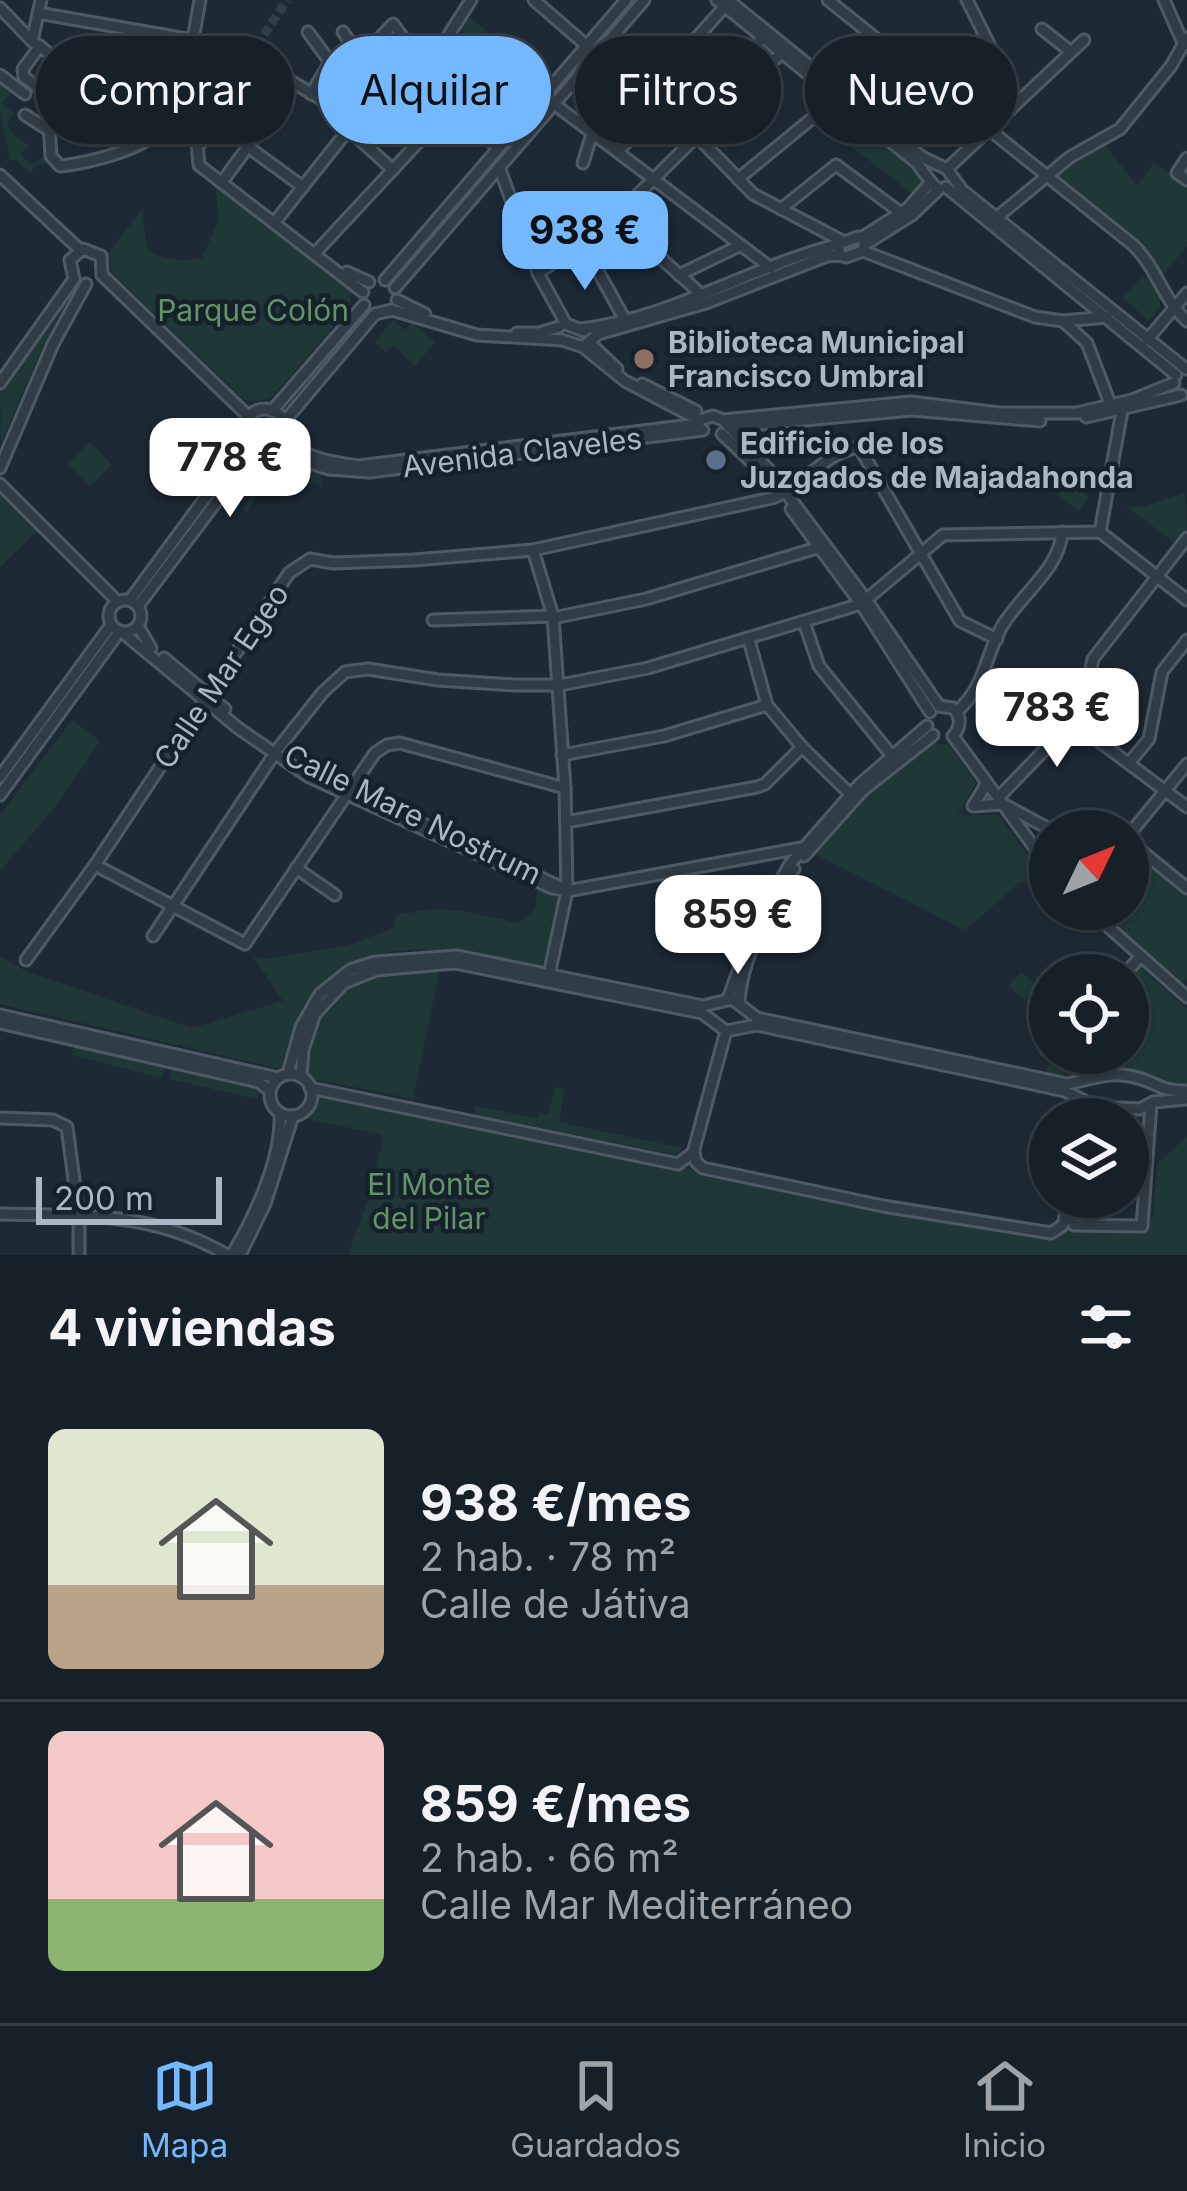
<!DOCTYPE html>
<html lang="es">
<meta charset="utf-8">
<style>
:root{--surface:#162028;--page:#1f2830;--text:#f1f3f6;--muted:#9ea3a8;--line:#353e45;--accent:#74b8ff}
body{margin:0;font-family:Inter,sans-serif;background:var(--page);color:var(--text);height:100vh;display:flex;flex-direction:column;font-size:45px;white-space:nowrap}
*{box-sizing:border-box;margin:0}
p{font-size:39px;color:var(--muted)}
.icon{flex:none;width:66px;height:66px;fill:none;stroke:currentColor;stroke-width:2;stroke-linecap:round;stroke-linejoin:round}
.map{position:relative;height:1255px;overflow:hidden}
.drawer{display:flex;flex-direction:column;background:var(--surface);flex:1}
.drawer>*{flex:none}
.top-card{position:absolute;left:36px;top:36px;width:1116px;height:108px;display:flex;gap:24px}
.needle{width:78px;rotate:47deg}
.tools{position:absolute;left:1029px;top:810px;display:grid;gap:24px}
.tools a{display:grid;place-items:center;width:120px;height:120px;border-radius:50%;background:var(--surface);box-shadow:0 3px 9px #0004,0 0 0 3px var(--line);font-size:60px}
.scale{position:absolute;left:36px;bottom:30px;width:186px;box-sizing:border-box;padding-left:12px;border:6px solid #aab7c4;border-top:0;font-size:33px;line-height:42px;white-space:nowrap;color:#aab7c4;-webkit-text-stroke:9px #16212b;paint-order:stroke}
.price{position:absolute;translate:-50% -102px;padding:0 27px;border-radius:24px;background:#fff;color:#222;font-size:39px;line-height:78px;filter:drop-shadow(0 3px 6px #0008)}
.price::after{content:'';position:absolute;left:50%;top:72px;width:36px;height:27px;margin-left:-18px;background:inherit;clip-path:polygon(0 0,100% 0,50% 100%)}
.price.selected{background:var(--accent);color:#111}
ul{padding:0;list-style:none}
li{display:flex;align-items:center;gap:36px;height:300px;padding:0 48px}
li+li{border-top:3px solid var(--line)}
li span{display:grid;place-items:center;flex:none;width:336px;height:240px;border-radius:18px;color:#555}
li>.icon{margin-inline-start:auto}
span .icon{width:144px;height:144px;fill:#fffc;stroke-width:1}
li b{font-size:51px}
h2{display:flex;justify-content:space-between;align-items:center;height:144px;padding:0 48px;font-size:51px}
.pill{padding:0 42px;border-radius:54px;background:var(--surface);box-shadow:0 3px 9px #0004,0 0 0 3px var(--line);font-size:42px;line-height:108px}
.pill.selected{background:var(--accent);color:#111}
.tabs{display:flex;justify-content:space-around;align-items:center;height:168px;border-top:3px solid var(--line);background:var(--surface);font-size:33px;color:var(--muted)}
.tabs a{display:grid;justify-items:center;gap:6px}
.tabs .selected{color:var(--accent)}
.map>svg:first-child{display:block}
.green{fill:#1f3737}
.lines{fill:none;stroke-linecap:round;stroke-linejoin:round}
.minor-tunnel{stroke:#323f4b;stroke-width:9;stroke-dasharray:9 4.5;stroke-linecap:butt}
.minor-casing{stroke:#4e5a65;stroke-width:15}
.minor{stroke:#303c46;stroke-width:9}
.education-dot{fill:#8d6e63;stroke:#16212b;stroke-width:4.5}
.service-dot{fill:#5c6f8a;stroke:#16212b;stroke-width:4.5}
.labels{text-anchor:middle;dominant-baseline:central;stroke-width:9;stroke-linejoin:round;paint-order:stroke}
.park-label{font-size:30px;fill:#619567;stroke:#16212b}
.poi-label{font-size:30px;font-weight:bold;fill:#aab7c4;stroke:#16212b;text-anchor:start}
.street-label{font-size:30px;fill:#aab7c4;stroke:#16212b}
</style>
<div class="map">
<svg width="1187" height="1255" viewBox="0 0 1187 1255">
<rect width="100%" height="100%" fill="#1d2a36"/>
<g class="green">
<path d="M 466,14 L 550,84 L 542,94 L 457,27 Z"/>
<path d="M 131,50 L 166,53 L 158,77 L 169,92 L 168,98 L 148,93 L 154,80 L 98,65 L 96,72 L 80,63 L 82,54 L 130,53 Z"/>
<path d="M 891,57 L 929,89 L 910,111 L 873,79 Z"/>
<path d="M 0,81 L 10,90 L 10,95 L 1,103 L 14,113 L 7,124 L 12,133 L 29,146 L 20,155 L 32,164 L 46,155 L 53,163 L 35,165 L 31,174 L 16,160 L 10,160 L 0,110 Z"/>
<path d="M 849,117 L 919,173 L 922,187 L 915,196 L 833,132 Z"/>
<path d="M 1105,145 L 1137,186 L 1154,163 L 1187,185 L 1187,246 L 1163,274 L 1131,238 L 1058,178 L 1059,171 Z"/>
<path d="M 215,185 L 350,291 L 350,307 L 273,396 L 260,401 L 244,400 L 112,273 L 107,255 L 142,209 L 147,249 C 165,262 181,261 202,258 L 219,219 Z"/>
<path d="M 1143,275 L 1160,289 L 1160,308 L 1149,321 L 1123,298 Z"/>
<path d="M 68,301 L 42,348 L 1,443 L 0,390 Z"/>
<path d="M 393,320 L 405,330 L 412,322 L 435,342 L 415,366 L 393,345 L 386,352 L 374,342 Z"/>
<path d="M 90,442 L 112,465 L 90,486 L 68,463 Z"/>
<path d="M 275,460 L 322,474 L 321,486 L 270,471 L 247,512 L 242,509 Z"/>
<path d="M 1048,463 L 1089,497 L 1078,511 L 1036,477 Z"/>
<path d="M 1185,492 L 1187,529 L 1175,543 L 1126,506 L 1144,507 Z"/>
<path d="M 0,495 L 37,531 L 0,567 Z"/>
<path d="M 72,720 L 100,741 L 55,807 L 0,871 L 0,815 Z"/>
<path d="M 931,742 L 949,745 L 976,783 L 958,815 L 998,815 L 1050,883 L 1050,896 L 1021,881 L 965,930 L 815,854 L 864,799 Z"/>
<path d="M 1128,845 L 1187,894 L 1187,978 L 1182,983 L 1100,909 L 1128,909 Z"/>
<path d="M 538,887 L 560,899 L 545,967 C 468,951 349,923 303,1010 C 294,1027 291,1046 286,1065 L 281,1069 L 0,1004 L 0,957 L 28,972 L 192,1028 L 283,1001 L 253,956 L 264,959 L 348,946 L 393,928 L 396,915 L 433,909 L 463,911 L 519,923 L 535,909 Z"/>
<path d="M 1136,964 L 1187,1009 L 1187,1085 C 1160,1087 1139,1068 1112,1068 C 1084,1068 1074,1081 1046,1072 L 1050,1060 L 1058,1053 L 1128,1053 L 1128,975 Z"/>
<path d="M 440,968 L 413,1099 L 314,1079 L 304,1069 C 323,976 356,980 440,968 Z"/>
<path d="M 1021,972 L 1041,991 L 1050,979 L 1050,1022 L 1008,986 Z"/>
<path d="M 75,1042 L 165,1065 L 162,1078 L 72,1055 Z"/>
<path d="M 172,1067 L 262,1087 L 257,1099 L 169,1079 Z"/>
<path d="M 555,1087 L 565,1089 L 559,1122 L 682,1148 L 681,1151 L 676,1155 L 474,1114 L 475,1106 L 537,1118 L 539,1113 L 548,1115 Z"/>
<path d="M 318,1092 L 837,1200 L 1048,1236 L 1064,1229 L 1136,1234 L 1145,1230 L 1148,1218 L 1153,1218 L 1157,1164 L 1187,1136 L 1187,1255 L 348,1255 L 374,1182 L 383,1135 L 307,1119 Z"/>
</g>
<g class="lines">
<path class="minor-tunnel" d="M 219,102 L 287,0"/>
<g class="minor-casing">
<g id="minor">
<path d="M 534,0 L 587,46"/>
<path d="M 717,0 L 917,163 L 933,185 L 939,189"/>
<path d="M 728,0 L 922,157 L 947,169 L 962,190 L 1186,369"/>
<path d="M 828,0 L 1133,245 C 1157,268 1163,300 1187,321"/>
<path d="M 967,0 L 1018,102"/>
<path d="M 1164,0 L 1184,45"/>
<path d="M 0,8 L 32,41 L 158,132"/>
<path d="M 38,13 L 192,40"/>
<path d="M 1042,29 L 1071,52"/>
<path d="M 308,32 L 330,62 L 311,94"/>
<path d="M 343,32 L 361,58"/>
<path d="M 32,41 L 41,0"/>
<path d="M 40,46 L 23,69 L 24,77 L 54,99"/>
<path d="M 593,59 L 680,119 L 753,194 L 844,242"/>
<path d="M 350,65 L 378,104"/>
<path d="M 0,75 L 25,94"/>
<path d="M 87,80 L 62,89 L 48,106 L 51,156 L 60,166 C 88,163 145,150 164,126 C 184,100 194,34 200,0"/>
<path d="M 646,95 L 725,6"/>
<path d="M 323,101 L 345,67 L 361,58 L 393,24 L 453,105 L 498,148"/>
<path d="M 219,102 L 196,134 L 199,165 L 363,292"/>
<path d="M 554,104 L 771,268"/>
<path d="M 713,112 L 782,53"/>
<path d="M 25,115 L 47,129 L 91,124 L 111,98"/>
<path d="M 680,119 L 763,38"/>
<path d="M 348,129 L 393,170"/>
<path d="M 201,143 L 259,65 L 264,65 L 356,120"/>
<path d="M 248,147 L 303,187"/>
<path d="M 618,151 L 663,106"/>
<path d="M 1187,158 L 1177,173 L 1187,180"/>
<path d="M 583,163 L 592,134"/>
<path d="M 499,167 L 538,273 L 566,324 L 584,331"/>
<path d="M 947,169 L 1084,40"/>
<path d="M 0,175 L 80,250"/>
<path d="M 225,178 L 294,84"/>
<path d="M 738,179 L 837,98"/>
<path d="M 946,187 L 1176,375"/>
<path d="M 781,209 L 836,165 L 901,213"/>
<path d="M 278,218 L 356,120 L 427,69 L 471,0"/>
<path d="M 616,218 L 702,295"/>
<path d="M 996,218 L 1070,157 L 1120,129 L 1171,66 L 1187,38"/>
<path d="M 858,237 L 865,241 L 863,251 L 846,257 L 839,255 L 839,244 Z"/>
<path d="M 861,238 L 908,208 L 931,182"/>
<path d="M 583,244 L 625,320"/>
<path d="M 866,244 L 912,215 L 939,189"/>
<path d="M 318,250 L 453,105"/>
<path d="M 863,251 L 1035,317 L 1063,321 L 1107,317"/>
<path d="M 347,272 L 369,282"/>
<path d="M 538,273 L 601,231 L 697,136"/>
<path d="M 102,275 L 249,417"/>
<path d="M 679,275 L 741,245"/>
<path d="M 74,279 L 70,260 L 83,249 L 101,256 L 102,275"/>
<path d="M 385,280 L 626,0"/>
<path d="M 395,288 L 644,0"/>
<path d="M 397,300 L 425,314"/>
<path d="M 375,314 L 392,310 L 477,335 L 562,340 L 583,347 L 625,381 L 699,420"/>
<path d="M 1063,321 L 1087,343 L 1111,406"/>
<path d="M 581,329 C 672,318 752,266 839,244"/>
<path d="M 517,333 L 539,333 L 559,327"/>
<path d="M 1147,340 L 1187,293"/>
<path d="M 590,343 L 617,369"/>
<path d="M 583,347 L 598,334 L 706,303 L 827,256 L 839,255"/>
<path d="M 0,383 L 74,279"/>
<path d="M 642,384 L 696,411"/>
<circle cx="265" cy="430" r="21"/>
<path d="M 272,411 L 364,305"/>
<path d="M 1086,417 L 1181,395"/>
<path d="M 699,420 L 713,416 L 723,420 L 769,470 L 867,601 L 939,706"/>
<path d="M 723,420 L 911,402 L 999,413 L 1077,413 L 1132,400 L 1174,383"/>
<path d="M 284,422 L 375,314"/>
<path d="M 729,427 L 912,410 L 1040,421"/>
<path d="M 722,434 L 762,472"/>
<path d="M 284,439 C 305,458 330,462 358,466 L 699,424"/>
<path d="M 272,450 L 328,469 L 370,472 L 703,430"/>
<path d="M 0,468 L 53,344 L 86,284"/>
<path d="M 0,484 L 117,601"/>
<path d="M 791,509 L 861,604 L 930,712"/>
<path d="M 1100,532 L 1122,411"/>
<path d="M 533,550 L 553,616 L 565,788 L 567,891 L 549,975"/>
<circle cx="125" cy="616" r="16"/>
<path d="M 130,600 L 247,441"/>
<path d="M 138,606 L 256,449"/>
<path d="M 553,618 L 646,599 L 820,547"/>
<path d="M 433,620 L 553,616"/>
<path d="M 804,622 L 819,666 L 892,756"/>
<path d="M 138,626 L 151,648"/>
<path d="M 122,632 L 238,728 L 309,777 L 552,888 L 567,891 L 801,848"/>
<path d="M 749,640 L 767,705 L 802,747 L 850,794"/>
<path d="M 164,658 L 225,709"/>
<path d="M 980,685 L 1022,708 L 1083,710"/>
<path d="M 939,706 L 953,708 C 962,717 961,727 953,736"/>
<path d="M 1083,710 L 1093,659 L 1187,538"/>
<path d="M 957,712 C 987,682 983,662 1001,628 C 1019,596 1060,569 1062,532"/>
<path d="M 1073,722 L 1187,807"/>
<path d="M 953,736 L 1050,869"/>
<path d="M 562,755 L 664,736 L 767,705"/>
<path d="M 1129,763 L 1149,739 L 1162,672 L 1187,640"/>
<path d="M 0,777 L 111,625"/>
<path d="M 327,780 L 563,888"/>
<path d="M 987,783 L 973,806 L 1003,804 L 1053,831"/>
<path d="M 0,795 L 119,632"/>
<path d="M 998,798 L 1083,710"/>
<path d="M 566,822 L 757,787 L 765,784 L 802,747"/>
<path d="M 1128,836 L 1187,764"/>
<path d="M 1128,840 L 1187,888"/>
<path d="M 804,856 L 863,790 L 933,735"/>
<path d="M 95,865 L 245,944 L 375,753 L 387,745 L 400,743 L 565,788"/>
<path d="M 296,868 L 335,895"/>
<path d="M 1088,909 L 1187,997"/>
<path d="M 153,936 L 277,750 L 323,692 L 345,672 L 368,669 L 438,680 L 514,685 L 560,685 L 648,668 L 861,604 L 943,535 L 1100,532 L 1187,600"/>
<path d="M 26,960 L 95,865 L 289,573 L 310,559 L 333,563 L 414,560 L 533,550 L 772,498 C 804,486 825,452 859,447 L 960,621 L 997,639"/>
<path d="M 1124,975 L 1141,956"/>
<path d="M 728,999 L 753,930 L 790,864 L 859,785 L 927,726"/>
<path d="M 739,1002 C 742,955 770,909 794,869"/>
<path d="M 0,1015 L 278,1078"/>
<path d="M 0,1023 L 259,1082 L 270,1091"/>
<path d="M 1046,1050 L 1054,1053"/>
<path d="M 288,1074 L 301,1027 L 320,994 L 350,970 L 375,962 L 457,956 L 703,1006 L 732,999 L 757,1018 L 1067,1084 C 1092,1079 1112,1070 1138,1078 C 1159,1084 1163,1092 1187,1091"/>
<circle cx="291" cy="1095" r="21"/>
<path d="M 301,1077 L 303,1050 L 315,1014 L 344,983 L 376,970 L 455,963 L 702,1013 L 726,1031 L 757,1025 L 1065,1091 L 1096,1107 L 1140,1109 L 1153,1102 L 1187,1099"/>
<path d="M 310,1088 L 678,1164 L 694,1152 L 696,1162 L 703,1168 L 883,1206 L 1051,1233 L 1063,1225 L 1069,1197"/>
<path d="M 0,1118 L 53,1120 L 67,1127 L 79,1217 L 79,1255"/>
<path d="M 1077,1119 L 1081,1100"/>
<path d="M 693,1153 L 726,1031"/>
<path d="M 1068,1213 L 1074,1225 L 1142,1226 L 1151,1104"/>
<path d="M 0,1214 C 83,1216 152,1211 227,1255"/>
<path d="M 232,1255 C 255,1216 282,1159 280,1113"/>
<path d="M 240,1255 L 265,1204 L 293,1116"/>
</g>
</g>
<use href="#minor" class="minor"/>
</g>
<circle class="education-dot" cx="644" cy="359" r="12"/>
<circle class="service-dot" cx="716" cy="460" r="12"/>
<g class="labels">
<g class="park-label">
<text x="253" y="310">Parque Colón</text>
<text x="429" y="1184">El Monte<tspan x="429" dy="34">del Pilar</tspan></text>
</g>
<g class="poi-label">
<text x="668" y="342">Biblioteca Municipal<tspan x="668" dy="34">Francisco Umbral</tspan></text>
<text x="740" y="443">Edificio de los<tspan x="740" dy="34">Juzgados de Majadahonda</tspan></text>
</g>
<g class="street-label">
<text transform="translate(522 452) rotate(-7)">Avenida Claveles</text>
<text transform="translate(221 676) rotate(-56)">Calle Mar Egeo</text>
<text transform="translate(413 814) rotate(26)">Calle Mare Nostrum</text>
</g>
</g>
</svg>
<div class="tools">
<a><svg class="needle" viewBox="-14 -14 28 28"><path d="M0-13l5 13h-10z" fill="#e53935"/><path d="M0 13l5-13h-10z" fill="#9ea3a8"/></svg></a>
<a><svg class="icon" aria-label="locate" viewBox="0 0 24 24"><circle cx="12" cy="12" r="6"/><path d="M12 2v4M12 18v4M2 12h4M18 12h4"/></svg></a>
<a><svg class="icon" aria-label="layers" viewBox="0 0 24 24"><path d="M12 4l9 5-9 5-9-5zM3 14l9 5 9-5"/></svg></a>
</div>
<div class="scale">200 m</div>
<b class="price selected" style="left:585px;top:293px">938 €</b>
<b class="price" style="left:230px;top:520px">778 €</b>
<b class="price" style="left:1057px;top:770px">783 €</b>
<b class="price" style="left:738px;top:977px">859 €</b>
<div class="top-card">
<a class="pill">Comprar</a>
<a class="pill selected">Alquilar</a>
<a class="pill">Filtros</a>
<a class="pill">Nuevo</a>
</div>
</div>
<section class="drawer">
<h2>4 viviendas<svg class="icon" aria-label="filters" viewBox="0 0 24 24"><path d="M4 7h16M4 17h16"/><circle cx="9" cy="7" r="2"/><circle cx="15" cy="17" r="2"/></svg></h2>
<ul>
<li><span style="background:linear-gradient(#dfe7d0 65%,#b9a48a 0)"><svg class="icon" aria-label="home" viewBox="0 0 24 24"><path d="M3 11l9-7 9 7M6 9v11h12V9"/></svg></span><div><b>938 €/mes</b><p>2 hab. · 78 m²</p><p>Calle de Játiva</p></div></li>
<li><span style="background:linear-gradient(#f6c9c9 70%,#8fb573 0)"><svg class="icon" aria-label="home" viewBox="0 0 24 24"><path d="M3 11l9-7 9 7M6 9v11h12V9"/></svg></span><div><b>859 €/mes</b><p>2 hab. · 66 m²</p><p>Calle Mar Mediterráneo</p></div></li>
</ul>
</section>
<nav class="tabs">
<a class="selected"><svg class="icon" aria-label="map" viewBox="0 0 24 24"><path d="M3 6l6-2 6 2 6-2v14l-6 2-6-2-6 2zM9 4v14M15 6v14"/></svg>Mapa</a>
<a><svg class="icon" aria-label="saved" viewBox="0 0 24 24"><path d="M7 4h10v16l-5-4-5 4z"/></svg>Guardados</a>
<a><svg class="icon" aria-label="home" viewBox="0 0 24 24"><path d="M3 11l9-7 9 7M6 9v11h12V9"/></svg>Inicio</a>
</nav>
